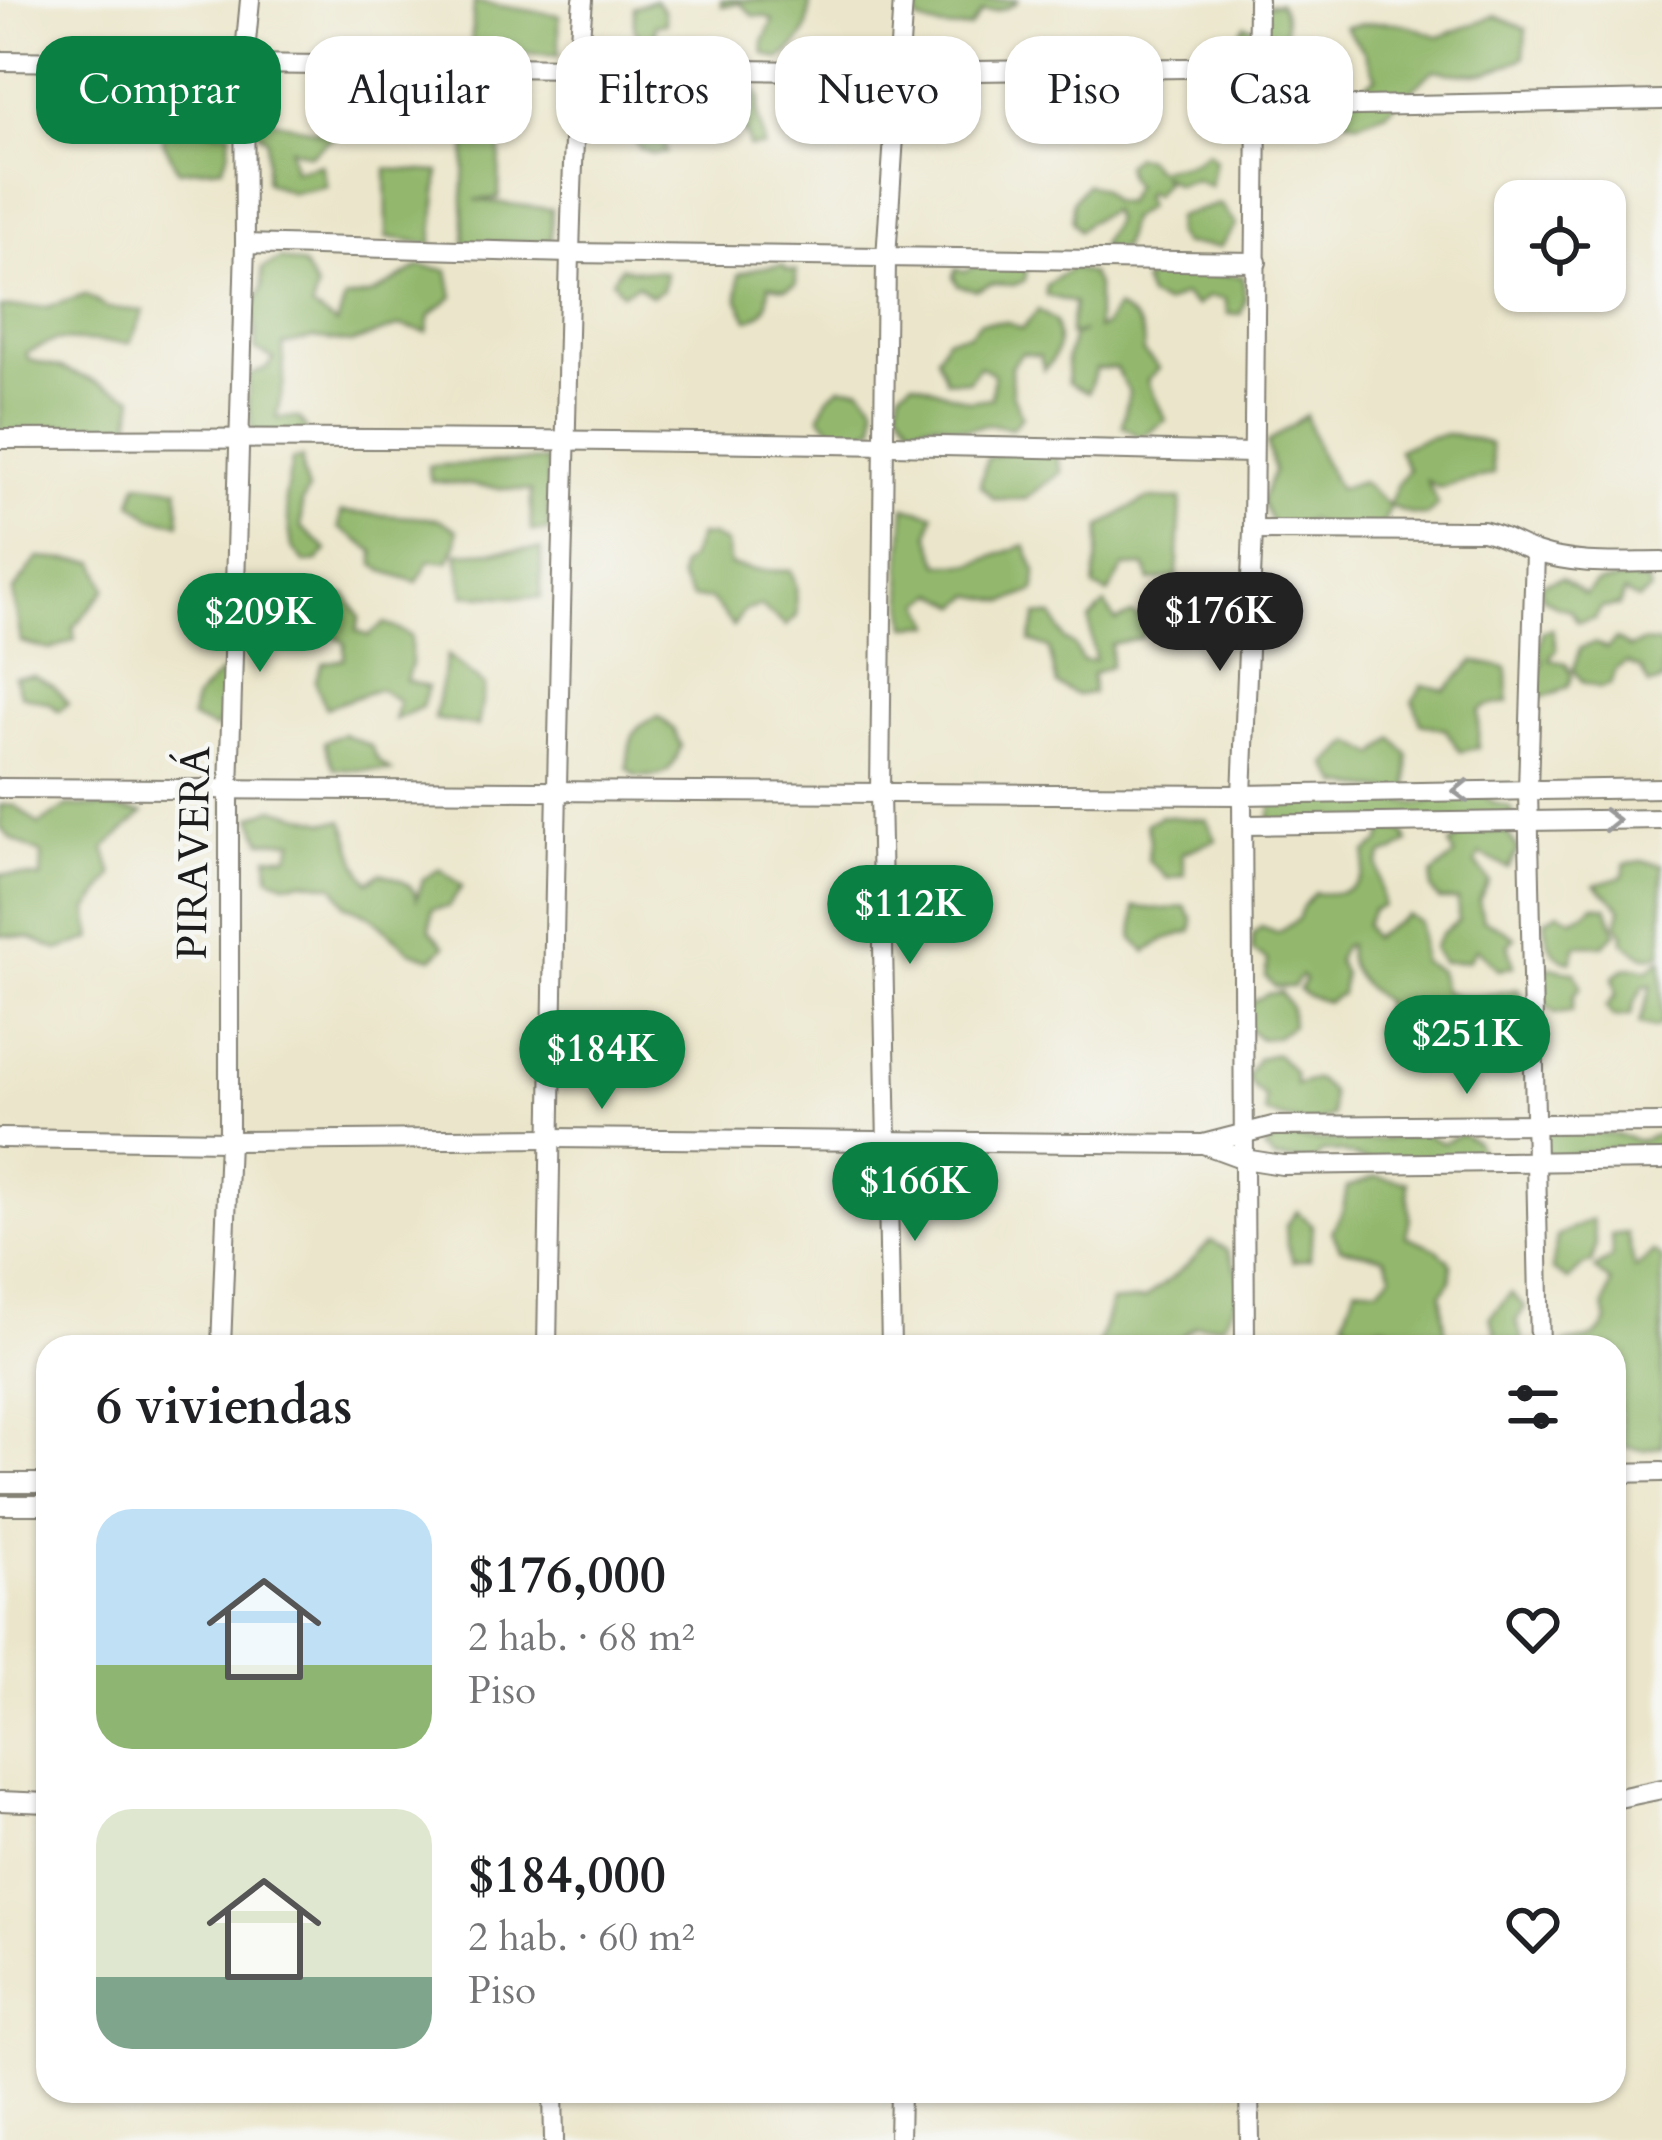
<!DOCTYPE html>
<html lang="es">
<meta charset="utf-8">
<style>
:root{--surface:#fff;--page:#f2f2f2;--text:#202124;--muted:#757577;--accent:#0b8043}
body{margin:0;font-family:Cardo,serif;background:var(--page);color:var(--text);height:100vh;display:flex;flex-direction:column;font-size:45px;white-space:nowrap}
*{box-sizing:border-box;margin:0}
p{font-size:39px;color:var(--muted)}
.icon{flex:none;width:66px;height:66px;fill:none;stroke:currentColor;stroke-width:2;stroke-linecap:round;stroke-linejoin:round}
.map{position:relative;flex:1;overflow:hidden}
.details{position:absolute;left:36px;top:1335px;width:1590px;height:768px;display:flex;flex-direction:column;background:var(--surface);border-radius:36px;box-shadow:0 3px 9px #0004}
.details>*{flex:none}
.hud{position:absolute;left:36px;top:36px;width:1590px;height:108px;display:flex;gap:24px}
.tools{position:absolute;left:1494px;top:180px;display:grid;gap:24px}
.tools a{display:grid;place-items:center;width:132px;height:132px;border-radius:24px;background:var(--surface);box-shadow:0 3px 9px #0004;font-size:60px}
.price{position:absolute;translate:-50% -102px;padding:0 27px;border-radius:42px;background:var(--accent);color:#fff;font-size:39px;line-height:78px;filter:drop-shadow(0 3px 6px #0008)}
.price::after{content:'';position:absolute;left:50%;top:72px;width:36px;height:27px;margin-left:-18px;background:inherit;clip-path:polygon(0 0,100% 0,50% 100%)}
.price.current{background:#222;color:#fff}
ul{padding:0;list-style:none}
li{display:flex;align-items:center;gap:36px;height:300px;padding:0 60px}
li span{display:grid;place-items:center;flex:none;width:336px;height:240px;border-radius:36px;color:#555}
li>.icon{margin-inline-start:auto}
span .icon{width:144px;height:144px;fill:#fffc;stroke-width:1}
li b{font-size:51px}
h2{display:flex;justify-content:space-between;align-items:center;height:144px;padding:0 60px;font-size:51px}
.chip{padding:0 42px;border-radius:36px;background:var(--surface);box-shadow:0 3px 9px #0004;font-size:42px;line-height:108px}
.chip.current{background:var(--accent);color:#fff}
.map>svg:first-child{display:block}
.forest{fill:#93b86d;stroke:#586a44;stroke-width:3}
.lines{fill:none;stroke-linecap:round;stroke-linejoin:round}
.minor-casing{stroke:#848174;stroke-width:22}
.minor{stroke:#fff;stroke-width:18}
.oneway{stroke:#999}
.labels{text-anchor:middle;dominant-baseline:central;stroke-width:9;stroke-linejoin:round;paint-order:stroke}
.street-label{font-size:42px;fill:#1c1c1c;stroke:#f6f6f2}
</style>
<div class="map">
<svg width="1662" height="2140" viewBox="0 0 1662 2140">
<rect width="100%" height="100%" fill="#f6f6f2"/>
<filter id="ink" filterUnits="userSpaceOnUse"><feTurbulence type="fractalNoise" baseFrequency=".00833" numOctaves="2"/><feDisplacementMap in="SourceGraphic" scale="24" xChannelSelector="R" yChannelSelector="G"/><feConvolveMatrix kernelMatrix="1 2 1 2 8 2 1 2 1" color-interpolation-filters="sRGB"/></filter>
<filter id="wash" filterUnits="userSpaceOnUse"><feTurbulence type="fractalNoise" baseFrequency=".004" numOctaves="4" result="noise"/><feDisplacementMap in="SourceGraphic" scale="48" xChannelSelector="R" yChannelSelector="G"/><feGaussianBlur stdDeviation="2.7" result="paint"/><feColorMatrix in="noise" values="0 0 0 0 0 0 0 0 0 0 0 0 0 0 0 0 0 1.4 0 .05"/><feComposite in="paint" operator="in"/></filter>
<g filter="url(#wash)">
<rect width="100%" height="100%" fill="#ebe6cb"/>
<g class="forest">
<path d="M 655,0 L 664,11 L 666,23 L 655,25 L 655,59 L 629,58 L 626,47 L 640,42 L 634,25 L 634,7 Z"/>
<path d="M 721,0 L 810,0 C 809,31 805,41 779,59 L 764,54 L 763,42 L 773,20 L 764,16 L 754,16 L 740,3 L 722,6 Z"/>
<path d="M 916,0 L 1018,0 C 1012,8 992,13 982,11 L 970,28 C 954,30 931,28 917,20 Z"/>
<path d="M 474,2 L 559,15 L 559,55 L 471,50 Z"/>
<path d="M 1279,3 C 1296,30 1274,65 1247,78 L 1234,70 L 1220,77 L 1205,72 L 1186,60 L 1185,51 L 1193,48 L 1205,49 L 1221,36 L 1236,38 L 1245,25 L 1258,30 L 1264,6 Z"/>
<path d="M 1495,16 L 1526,29 L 1524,57 C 1486,77 1476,76 1434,70 L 1387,112 L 1357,123 L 1326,112 L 1376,77 L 1364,51 L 1345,27 C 1386,19 1400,20 1439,37 Z"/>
<path d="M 168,76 L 177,118 L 207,130 L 230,132 L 229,151 L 222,167 L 178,171 L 163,141 L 159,110 L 150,77 Z"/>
<path d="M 395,76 L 443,79 L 490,78 L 479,97 L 441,95 L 414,128 L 392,111 Z"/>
<path d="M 743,79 L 754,88 L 760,99 C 754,121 764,126 764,147 L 749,147 L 746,135 L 738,125 L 739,109 L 720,96 L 718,83 Z"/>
<path d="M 1103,79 L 1121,89 L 1108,100 L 1117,109 L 1115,118 L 1083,114 L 1081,96 L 1084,80 Z"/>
<path d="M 619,82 L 642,94 L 665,86 L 667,103 L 673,116 L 663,135 L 666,153 L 653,154 L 639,148 L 633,136 L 646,123 L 632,106 L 601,111 L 593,99 L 597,83 Z"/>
<path d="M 263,115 C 286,127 311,128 336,135 L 310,155 L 290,148 L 294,171 L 321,164 L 327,186 L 292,193 L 266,182 L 267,139 L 256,130 Z"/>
<path d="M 466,144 L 500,144 L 499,198 L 475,200 L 552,209 L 551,241 L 465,244 L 463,199 Z"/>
<path d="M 1207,152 L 1215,160 L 1210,187 L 1195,180 L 1175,185 L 1160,174 L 1165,182 L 1153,196 L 1148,192 L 1143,196 L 1147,207 L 1129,219 L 1122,248 L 1101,250 L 1102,242 L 1114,220 L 1111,210 L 1087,223 L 1079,231 L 1072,221 L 1073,201 L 1086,184 L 1101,189 L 1111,201 L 1125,203 L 1134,185 L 1128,179 L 1125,165 L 1135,156 L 1146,158 L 1156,170 C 1179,163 1188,169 1207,152 Z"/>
<path d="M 386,169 L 439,172 L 432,244 L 387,237 Z"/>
<path d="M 1220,204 L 1236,225 L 1220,247 L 1183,244 L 1175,234 L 1176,217 Z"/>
<path d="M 281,259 L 303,265 L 317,289 L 312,308 L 337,324 L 345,299 L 373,294 L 420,266 L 448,270 L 453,297 L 430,315 L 427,332 L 400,326 L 351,343 L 313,338 L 283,345 L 284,383 L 276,418 L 299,418 L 310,434 L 253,434 L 248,403 L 249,376 L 267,368 L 274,359 L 255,349 L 256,330 L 252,310 L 262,288 L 262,269 Z"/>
<path d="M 783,265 L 787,270 L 796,271 L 796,285 L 785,289 L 769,285 C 768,303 768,315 748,320 L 738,300 L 739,274 L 757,268 Z"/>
<path d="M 977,266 L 1027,266 L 1025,281 L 1014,285 L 991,284 L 977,290 L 958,286 L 953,276 L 956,269 L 964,272 Z"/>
<path d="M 621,267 C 636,272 651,269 666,273 L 663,290 L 651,296 L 637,285 L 622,293 L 612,280 Z"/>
<path d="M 1072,268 L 1090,274 L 1097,286 L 1097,329 L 1104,327 L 1116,308 C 1135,316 1147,329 1143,352 L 1159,368 L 1147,381 L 1166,420 L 1141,437 L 1122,426 L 1129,392 L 1116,368 L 1096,369 L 1088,393 L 1068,383 L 1067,358 L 1073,335 L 1084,331 L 1069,335 L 1074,303 L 1046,295 L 1046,285 Z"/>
<path d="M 1163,273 L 1243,276 L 1245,300 L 1241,314 L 1228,314 L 1225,299 L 1208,297 L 1196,306 L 1183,295 L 1165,304 L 1148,297 L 1143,281 Z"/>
<path d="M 86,295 L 107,308 L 144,311 L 130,343 L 56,340 L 26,353 L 29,360 L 61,368 L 134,397 L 130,426 L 87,439 L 61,426 L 0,433 L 0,307 L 47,307 Z"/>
<path d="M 1038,310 L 1055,321 C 1060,343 1060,353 1044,370 L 1040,356 L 1022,353 L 1011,366 L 1012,393 L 1022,416 L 1012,428 L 990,424 L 966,429 L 937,422 L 912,426 L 898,406 L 901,389 L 913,381 L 970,401 L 991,398 L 994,374 L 979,366 L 969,381 L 946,380 L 937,356 L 947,338 L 969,334 L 980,322 L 1007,322 L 1022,329 Z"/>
<path d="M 840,387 L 861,388 L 875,404 L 875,426 L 853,436 L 833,430 L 820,416 L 827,398 Z"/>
<path d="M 1306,415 L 1320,455 L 1339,489 L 1362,482 L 1389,505 L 1398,484 L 1408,469 L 1398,450 C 1438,432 1449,430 1490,444 L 1494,474 L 1439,488 L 1427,481 L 1438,505 L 1426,516 L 1410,514 L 1390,506 L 1380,533 L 1338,533 L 1309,520 L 1278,534 L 1261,502 L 1274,471 L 1267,443 Z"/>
<path d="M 1020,448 L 1054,448 L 1062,472 L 1025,499 L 994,499 L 980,485 L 987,458 Z"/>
<path d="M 302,458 L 303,474 L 308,491 L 302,503 L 301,527 L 327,550 L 318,561 L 305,563 L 292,547 L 285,499 L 292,460 Z"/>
<path d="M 547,460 L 549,531 L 531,531 L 531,491 L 431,481 L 428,466 Z"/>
<path d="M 138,483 L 178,488 L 180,523 L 152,518 L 132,502 Z"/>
<path d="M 1148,499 L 1181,499 L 1177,577 L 1150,581 L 1145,566 L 1124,567 L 1108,594 L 1094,587 L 1101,527 L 1127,509 Z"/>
<path d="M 905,507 L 934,514 L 929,534 L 940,564 L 973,564 L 1025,545 L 1036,571 L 1035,591 L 1006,602 L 973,595 L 960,606 L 936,593 L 923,603 L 933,625 L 907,626 L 901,569 Z"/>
<path d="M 341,512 L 439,519 L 457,530 L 456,545 L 448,562 L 430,560 L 417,582 L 383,571 L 374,565 L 374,551 L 339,528 Z"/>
<path d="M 699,535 L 712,536 L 726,544 L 730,565 C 751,572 768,570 791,571 L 796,585 L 797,616 L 786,626 L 760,606 L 744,611 L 733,626 L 710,599 L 692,598 L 680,579 L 681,566 L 690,558 Z"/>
<path d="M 541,549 L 541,598 L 464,595 L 457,553 Z"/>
<path d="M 38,558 L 96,562 L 106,589 L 73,628 L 75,640 L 50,650 L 21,642 L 13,592 Z"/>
<path d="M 1562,578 L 1585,595 L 1597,583 L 1631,578 L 1647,581 L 1650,591 L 1638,600 L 1624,592 L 1619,606 L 1601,608 L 1595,619 L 1578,622 L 1570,610 L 1556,606 L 1543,597 L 1540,584 Z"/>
<path d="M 346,595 L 360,617 L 356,631 L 368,636 L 385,623 L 411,636 L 411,665 L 406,681 L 428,687 L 422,707 L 394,720 L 399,701 L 379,689 L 326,708 L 315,681 L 323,663 L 344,659 L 345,643 L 335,637 L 326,612 L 327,596 Z"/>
<path d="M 1105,604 L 1116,621 L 1132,614 L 1150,623 L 1141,638 L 1111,644 L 1111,666 L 1092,674 L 1093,693 L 1077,695 L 1057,685 L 1049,648 L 1030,641 L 1037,615 L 1053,616 L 1065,640 L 1074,645 L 1082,661 L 1095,660 L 1089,620 Z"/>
<path d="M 1552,629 L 1557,649 L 1551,655 L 1550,660 L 1566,663 L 1572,676 L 1569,686 L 1556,693 L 1540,697 L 1534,688 L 1543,662 L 1539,650 L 1543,631 Z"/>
<path d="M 1616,639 L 1630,648 L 1642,642 L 1662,644 L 1662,682 L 1649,685 L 1641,669 L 1627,663 L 1616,669 L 1611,684 L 1600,688 L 1583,682 L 1573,670 L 1580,648 L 1595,643 L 1607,648 Z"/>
<path d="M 447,655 L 485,686 L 478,726 L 434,719 Z"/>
<path d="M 1474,661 L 1507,668 L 1508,702 L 1488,706 L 1479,711 L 1478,747 L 1460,752 L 1446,730 L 1421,723 L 1413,701 L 1423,685 L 1446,690 Z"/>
<path d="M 220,673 L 232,695 L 216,729 L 191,718 L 195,699 Z"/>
<path d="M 34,676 L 53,686 L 68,703 L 59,711 L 49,703 L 21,695 L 14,677 Z"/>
<path d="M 659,717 L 673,729 L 681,746 C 671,774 666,778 636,776 L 627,768 C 630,741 630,725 659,717 Z"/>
<path d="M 343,734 L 371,746 L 378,760 L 391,771 L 334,769 L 324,742 Z"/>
<path d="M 1393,738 L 1408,754 L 1408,792 L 1340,785 L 1327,764 L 1352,742 L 1376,755 Z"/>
<path d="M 1281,794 L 1373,797 L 1420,804 L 1445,797 L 1482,794 L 1494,803 L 1509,807 L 1514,814 L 1477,824 L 1485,831 L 1506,831 L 1518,850 L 1508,868 L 1480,854 L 1476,863 L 1489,881 L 1479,900 L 1483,920 L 1498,926 L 1515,937 L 1508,944 L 1514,966 L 1499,970 L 1477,948 L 1468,961 L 1442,962 L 1433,948 L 1442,933 L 1458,921 L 1458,900 L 1439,900 L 1431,889 L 1432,875 L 1454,856 L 1450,845 L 1473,825 L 1269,821 L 1272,805 Z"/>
<path d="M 0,805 L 16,806 L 39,825 L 67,806 L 104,807 L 143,813 L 105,848 L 113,876 L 88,910 L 92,939 L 58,950 L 30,938 L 0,935 L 0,874 L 41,878 L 42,854 L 11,839 L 0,827 Z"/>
<path d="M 273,808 L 325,822 L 343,820 C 353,842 353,863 369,882 L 380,873 C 395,877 413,883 417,898 L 423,879 L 440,869 L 462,886 L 448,907 L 432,909 L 430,930 L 445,946 L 432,958 L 410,951 L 369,915 L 346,905 L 334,886 L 305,881 L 285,883 L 269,877 L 268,856 L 288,856 L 294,841 L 262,841 L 252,817 Z"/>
<path d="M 1161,816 L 1207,820 L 1216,840 L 1182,853 L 1185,875 L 1168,879 L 1148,860 L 1150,839 L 1146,824 Z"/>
<path d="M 1384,830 L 1404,832 L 1408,843 L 1394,852 L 1383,854 L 1378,865 L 1383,906 L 1372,910 L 1365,925 L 1372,938 L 1407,915 L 1420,922 L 1422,961 L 1439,971 L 1444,991 C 1468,1001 1493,994 1518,989 L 1526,1006 L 1514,1024 L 1487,1030 L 1470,1015 L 1473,1030 L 1460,1042 L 1442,1037 L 1430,1018 L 1416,1012 L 1404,1045 L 1383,1043 L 1375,1030 L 1385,1003 C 1366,987 1344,972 1348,945 L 1343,946 L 1337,960 L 1344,974 L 1341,994 L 1327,1002 L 1307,996 L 1299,990 L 1305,980 L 1300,976 L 1293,987 L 1275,987 L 1266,977 L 1268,960 L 1252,951 L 1253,935 L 1261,927 L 1278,933 L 1298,919 L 1303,906 L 1314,893 C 1346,896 1366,887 1366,853 L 1380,843 Z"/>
<path d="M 1641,861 L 1662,864 L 1662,953 C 1646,962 1635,951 1623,942 L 1623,934 L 1617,924 L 1621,909 C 1614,898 1604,894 1595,884 L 1623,876 L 1625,864 Z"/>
<path d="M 1593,905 L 1607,907 L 1616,933 L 1603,945 L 1576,945 L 1571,961 C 1550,958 1546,940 1545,920 L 1559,912 L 1572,919 L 1586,913 Z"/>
<path d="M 1185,906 L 1193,920 L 1192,931 L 1165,939 L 1146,952 L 1133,939 L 1135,907 L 1167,910 Z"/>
<path d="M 1662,959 L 1662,1023 L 1655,1028 L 1639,1024 L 1652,985 L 1644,986 L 1634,1003 L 1631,1015 L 1613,1017 L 1606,1007 L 1616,995 L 1613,977 C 1624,966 1633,965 1648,970 Z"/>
<path d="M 1550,967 L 1575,972 L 1581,987 L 1574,995 L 1572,1011 L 1555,1013 L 1544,1003 L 1543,975 Z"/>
<path d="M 1281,992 L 1290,1007 L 1292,1025 L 1276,1037 L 1260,1039 L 1245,1026 L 1245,1005 L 1268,994 Z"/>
<path d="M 1277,1054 L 1294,1072 L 1296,1085 L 1316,1079 L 1331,1092 L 1332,1116 L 1309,1125 L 1265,1113 L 1265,1097 L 1253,1087 L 1247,1076 L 1258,1058 Z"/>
<path d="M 1545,1132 C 1576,1135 1610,1129 1638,1141 L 1662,1133 L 1662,1156 L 1631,1160 L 1614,1148 L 1550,1157 L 1540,1146 Z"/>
<path d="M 1424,1134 L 1443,1143 L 1461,1134 L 1476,1142 L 1481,1153 L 1372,1162 L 1341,1152 L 1323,1151 L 1314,1161 L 1274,1159 L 1264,1149 L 1280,1137 C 1327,1143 1376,1142 1424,1134 Z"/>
<path d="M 1375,1177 L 1407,1182 L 1410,1218 L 1406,1236 L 1434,1247 L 1451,1263 L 1451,1280 L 1441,1294 L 1447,1347 L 1405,1347 L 1411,1336 L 1383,1325 L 1360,1331 L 1344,1320 L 1356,1286 L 1379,1288 L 1392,1274 L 1384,1257 L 1340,1248 L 1332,1231 L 1343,1210 L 1347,1187 Z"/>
<path d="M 1297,1211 L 1312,1225 L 1310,1259 L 1293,1261 L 1287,1243 L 1286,1225 Z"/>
<path d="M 1592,1219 L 1596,1245 L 1592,1263 L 1584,1265 L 1568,1280 L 1552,1270 L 1557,1237 Z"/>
<path d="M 1627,1233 L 1635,1269 L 1653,1252 L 1662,1258 L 1662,1409 L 1659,1415 L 1662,1419 L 1662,1446 L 1644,1450 L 1625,1447 C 1621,1432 1622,1421 1620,1407 C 1617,1387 1614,1368 1614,1347 L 1558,1347 C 1580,1334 1592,1349 1607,1322 L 1604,1306 L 1611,1283 L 1594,1269 L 1612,1257 L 1611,1235 Z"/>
<path d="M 1211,1241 L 1227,1249 L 1244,1286 L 1223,1324 L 1196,1325 L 1168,1347 L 1098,1347 L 1111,1302 L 1145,1299 L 1191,1262 Z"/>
<path d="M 1511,1293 L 1525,1307 L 1516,1321 L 1525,1347 L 1491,1347 L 1488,1345 L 1496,1333 L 1490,1317 Z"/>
</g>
</g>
<g filter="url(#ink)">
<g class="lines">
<g class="minor-casing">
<g id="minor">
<path d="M 0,61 L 899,72 L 1258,67"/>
<path d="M 1257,108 L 1662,100"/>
<path d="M 245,244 L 571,253 L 1257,262"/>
<path d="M 0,439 C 418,437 835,442 1253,453"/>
<path d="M 1253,530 L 1483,531 C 1505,536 1517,546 1536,552 C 1577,566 1621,562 1662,562"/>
<path d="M 1535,552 L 1528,790 L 1540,1347"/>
<path d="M 0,788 L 1242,795 L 1662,788"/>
<path d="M 1242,825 L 1662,819"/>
<path d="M 0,1138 L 229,1141 L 550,1138 L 1203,1144 L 1273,1126 L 1662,1123"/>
<path d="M 1203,1144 L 1244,1159 L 1282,1165 L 1662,1160"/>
<path d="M 221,1347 L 229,1141 L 229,791 L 245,244 L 244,63 L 250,0"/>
<path d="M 547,1347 C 552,1053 556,758 565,464 C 569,309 570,154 583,0"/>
<path d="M 891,1347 L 880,793 L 886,258 L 903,0"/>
<path d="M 1245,1347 L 1242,795 L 1253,530 L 1258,0"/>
<path d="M 1614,1473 L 1662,1472"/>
<path d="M 0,1483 L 48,1483"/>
<path d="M 0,1505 L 48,1505"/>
<path d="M 1614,1799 L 1662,1789"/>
<path d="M 0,1801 L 48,1803"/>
<path d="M 553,2091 L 554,2140"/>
<path d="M 1249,2091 L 1250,2140"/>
<path d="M 899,2140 L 900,2091"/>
</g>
</g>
<use href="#minor" class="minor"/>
</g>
<defs><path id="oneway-chevron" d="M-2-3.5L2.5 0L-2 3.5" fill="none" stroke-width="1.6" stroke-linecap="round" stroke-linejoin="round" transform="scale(3)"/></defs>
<g class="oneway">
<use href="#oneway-chevron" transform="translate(1461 791) rotate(179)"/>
<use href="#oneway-chevron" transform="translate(1611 820) rotate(-1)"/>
</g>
</g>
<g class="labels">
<g class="street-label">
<text transform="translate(194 853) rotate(-89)">PIRAVERÁ</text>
</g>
</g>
</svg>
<div class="tools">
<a><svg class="icon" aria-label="locate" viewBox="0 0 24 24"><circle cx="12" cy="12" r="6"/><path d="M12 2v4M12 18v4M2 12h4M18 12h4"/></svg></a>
</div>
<b class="price current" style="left:1220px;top:674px">$176K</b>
<b class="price" style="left:260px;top:675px">$209K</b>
<b class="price" style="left:910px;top:967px">$112K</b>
<b class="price" style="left:1467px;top:1097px">$251K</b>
<b class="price" style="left:602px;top:1112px">$184K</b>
<b class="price" style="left:915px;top:1244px">$166K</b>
<div class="hud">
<a class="chip current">Comprar</a>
<a class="chip">Alquilar</a>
<a class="chip">Filtros</a>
<a class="chip">Nuevo</a>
<a class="chip">Piso</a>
<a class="chip">Casa</a>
</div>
<section class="details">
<h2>6 viviendas<svg class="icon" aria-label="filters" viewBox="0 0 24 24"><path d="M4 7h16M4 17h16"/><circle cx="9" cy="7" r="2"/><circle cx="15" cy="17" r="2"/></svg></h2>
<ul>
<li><span style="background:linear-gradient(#bfe0f5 65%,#8fb573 0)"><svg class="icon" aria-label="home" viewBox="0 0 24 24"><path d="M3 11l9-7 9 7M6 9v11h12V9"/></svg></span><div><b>$176,000</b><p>2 hab. · 68 m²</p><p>Piso</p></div><svg class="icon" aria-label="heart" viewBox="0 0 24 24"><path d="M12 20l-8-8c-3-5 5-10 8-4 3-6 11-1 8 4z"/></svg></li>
<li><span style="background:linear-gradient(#dfe7d0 70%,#7fa58c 0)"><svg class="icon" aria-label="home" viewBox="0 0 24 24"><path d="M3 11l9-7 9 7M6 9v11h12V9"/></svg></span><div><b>$184,000</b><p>2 hab. · 60 m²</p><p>Piso</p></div><svg class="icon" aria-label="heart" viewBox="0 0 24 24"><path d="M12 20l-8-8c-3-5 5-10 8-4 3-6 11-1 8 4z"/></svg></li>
</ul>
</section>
</div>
